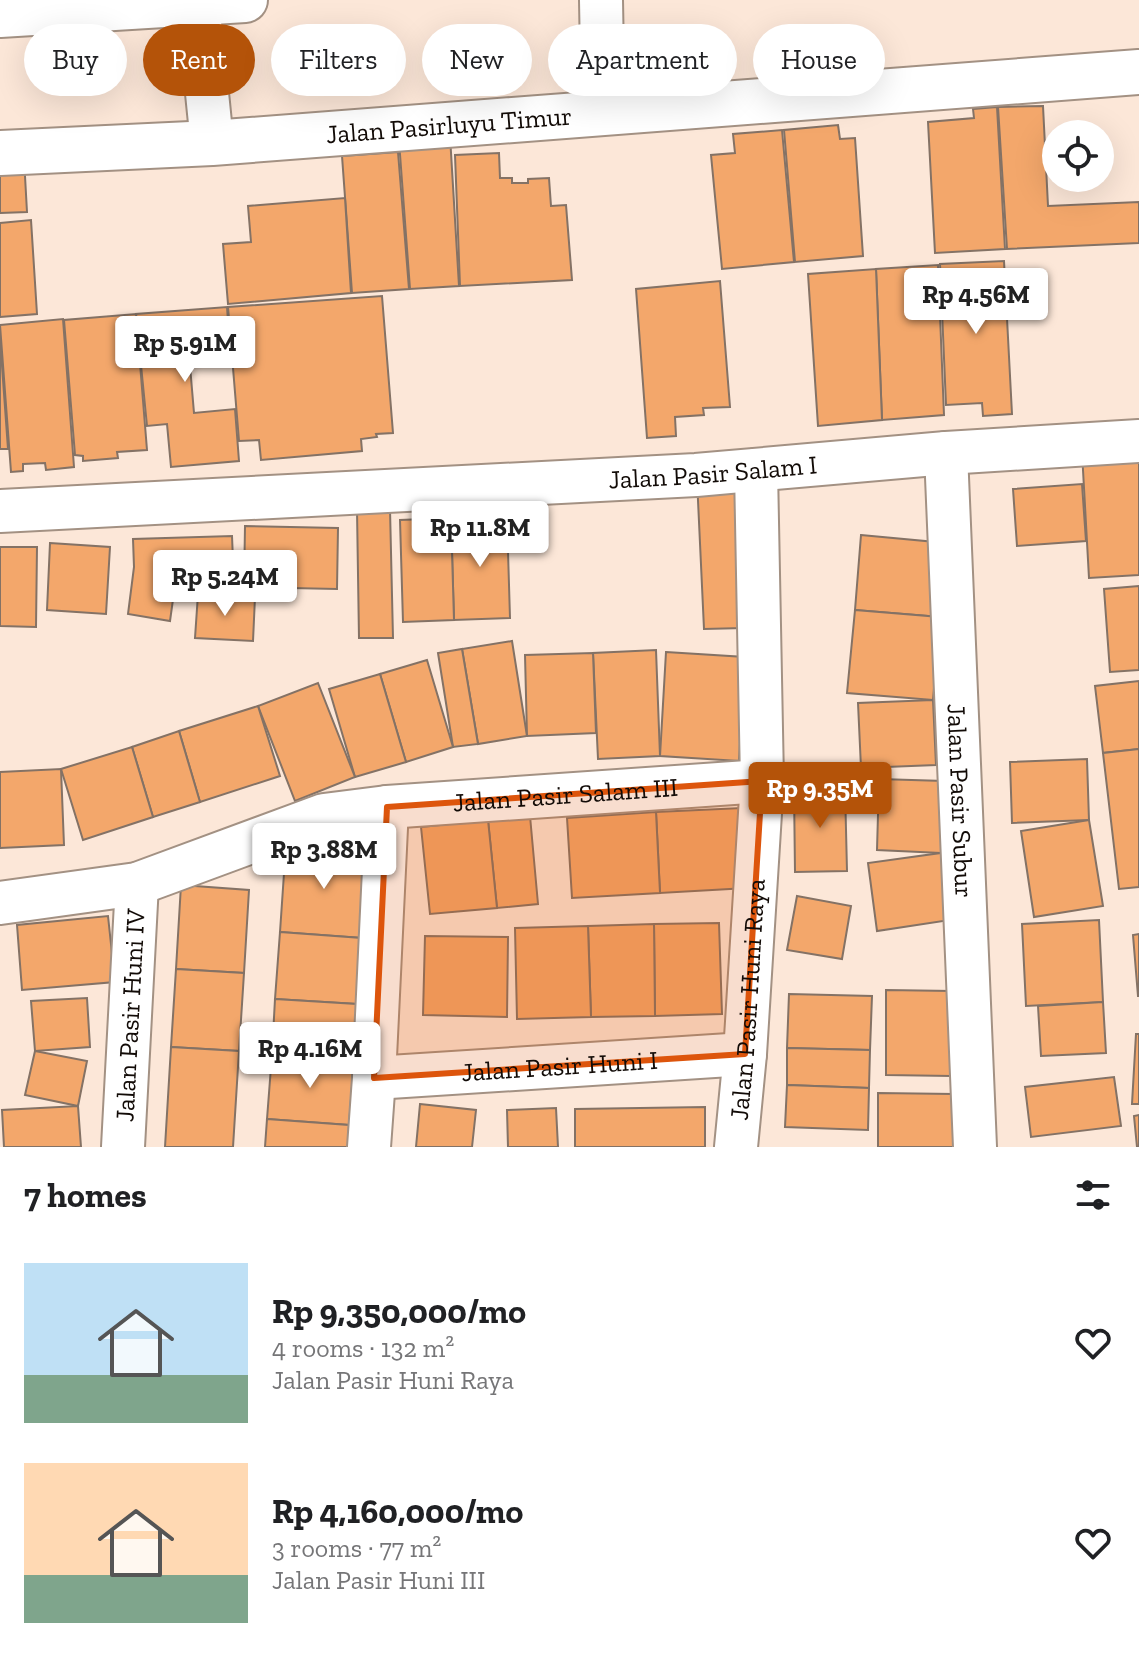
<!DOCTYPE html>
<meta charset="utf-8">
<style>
:root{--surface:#fff;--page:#f2f2f2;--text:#202124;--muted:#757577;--accent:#b45309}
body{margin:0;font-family:"Zilla Slab",serif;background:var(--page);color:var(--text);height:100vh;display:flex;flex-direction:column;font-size:30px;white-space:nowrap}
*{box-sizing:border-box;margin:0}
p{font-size:26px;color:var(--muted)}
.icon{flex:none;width:44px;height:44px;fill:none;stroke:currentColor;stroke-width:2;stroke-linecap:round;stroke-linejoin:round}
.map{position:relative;height:1147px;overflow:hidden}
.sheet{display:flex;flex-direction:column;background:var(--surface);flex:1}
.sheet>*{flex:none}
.top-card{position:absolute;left:24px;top:24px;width:1092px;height:72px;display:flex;gap:16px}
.fabs{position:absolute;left:1042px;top:120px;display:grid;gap:16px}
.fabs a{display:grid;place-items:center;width:72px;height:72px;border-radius:50%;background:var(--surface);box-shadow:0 8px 32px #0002;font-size:40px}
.price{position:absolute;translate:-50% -68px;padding:0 18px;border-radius:8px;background:#fff;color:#222;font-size:26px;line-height:52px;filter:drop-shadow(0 2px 4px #0008)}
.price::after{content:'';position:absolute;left:50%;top:48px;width:24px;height:18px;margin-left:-12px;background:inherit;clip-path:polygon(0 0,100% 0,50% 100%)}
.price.current{background:var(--accent);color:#fff}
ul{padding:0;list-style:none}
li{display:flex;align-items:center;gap:24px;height:200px;padding:0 24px}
li span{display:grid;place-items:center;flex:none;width:224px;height:160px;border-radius:0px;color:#555}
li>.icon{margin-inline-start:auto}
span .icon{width:96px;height:96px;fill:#fffc;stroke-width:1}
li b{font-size:34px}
h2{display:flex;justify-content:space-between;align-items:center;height:96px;padding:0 24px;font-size:34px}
.pill{padding:0 28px;border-radius:36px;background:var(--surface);box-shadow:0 8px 32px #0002;font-size:28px;line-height:72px}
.pill.current{background:var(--accent);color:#fff}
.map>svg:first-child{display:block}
.building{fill:#f3a76b;stroke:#847265;stroke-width:2}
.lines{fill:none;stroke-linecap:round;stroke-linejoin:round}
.minor-casing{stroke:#a39183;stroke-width:46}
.tertiary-casing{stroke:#a39183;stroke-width:48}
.minor{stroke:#fff;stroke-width:42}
.tertiary{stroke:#fff;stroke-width:44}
.marked{fill:#dd550c;fill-opacity:0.2;stroke:#dd550c;stroke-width:6;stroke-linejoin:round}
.labels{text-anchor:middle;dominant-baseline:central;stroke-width:6;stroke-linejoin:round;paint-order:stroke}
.street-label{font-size:26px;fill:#120b07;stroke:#fcf8f5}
</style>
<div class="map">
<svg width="1139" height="1147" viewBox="0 0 1139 1147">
<rect width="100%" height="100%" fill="#fce7d8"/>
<g class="building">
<path d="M 1043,106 L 1048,206 L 1139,202 L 1139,243 L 1007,249 L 998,107 Z"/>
<path d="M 997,107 L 1005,249 L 935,253 L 928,122 L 974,118 L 973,109 Z"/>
<path d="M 838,125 L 840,139 L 855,138 L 863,256 L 795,262 L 784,130 Z"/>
<path d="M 782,130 L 794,262 L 722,269 L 711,155 L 735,153 L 733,134 Z"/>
<path d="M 450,136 L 459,286 L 410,289 L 399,141 Z"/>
<path d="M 398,152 L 409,289 L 352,293 L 342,156 Z"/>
<path d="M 499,153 L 500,178 L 512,178 L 512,183 L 528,183 L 528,179 L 549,178 L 551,206 L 566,205 L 572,280 L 460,286 L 455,155 Z"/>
<path d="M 24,158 L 27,212 L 0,213 L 0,160 Z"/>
<path d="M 345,198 L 351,293 L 228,304 L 223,244 L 251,242 L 248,206 Z"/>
<path d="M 31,220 L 37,314 L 0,317 L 0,223 Z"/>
<path d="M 1004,261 L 1012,414 L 983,416 L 982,403 L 946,405 L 940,264 Z"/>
<path d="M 938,265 L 944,415 L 882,420 L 876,269 Z"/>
<path d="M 876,269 L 882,420 L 818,426 L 808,274 Z"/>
<path d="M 720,281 L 730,407 L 703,408 L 704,415 L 675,417 L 676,436 L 647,438 L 636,289 Z"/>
<path d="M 382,296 L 393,433 L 376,434 L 377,437 L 361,439 L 362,451 L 261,460 L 259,440 L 239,441 L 228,307 Z"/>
<path d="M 227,307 L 230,349 L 189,354 L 194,413 L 235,409 L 239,461 L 171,467 L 167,424 L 147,426 L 136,314 Z"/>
<path d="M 136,314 L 147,450 L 117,452 L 118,458 L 83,461 L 83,456 L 75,455 L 64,320 Z"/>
<path d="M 63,319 L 74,467 L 46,470 L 45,463 L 23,464 L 23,471 L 11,472 L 0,325 Z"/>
<path d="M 0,338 L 8,449 L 0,449 Z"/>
<path d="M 1139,449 L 1139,575 L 1089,578 L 1082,452 Z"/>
<path d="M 738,477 L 744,628 L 704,629 L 697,479 Z"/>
<path d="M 1082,484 L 1086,541 L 1017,546 L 1013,489 Z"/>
<path d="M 390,509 L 393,638 L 359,638 L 357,510 Z"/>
<path d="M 451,518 L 507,518 L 510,618 L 454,620 Z"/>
<path d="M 451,518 L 454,620 L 403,622 L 400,520 Z"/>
<path d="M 245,526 L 338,528 L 337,589 L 244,587 Z"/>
<path d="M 861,535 L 946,543 L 940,617 L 855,610 Z"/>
<path d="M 232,536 L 234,584 L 175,585 L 170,621 L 128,614 L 134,567 L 133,539 Z"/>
<path d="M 50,543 L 110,547 L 106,614 L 47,610 Z"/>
<path d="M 0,547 L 37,547 L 36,627 L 0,626 Z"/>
<path d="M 1139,586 L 1139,670 L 1110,672 L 1104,589 Z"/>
<path d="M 198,594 L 255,597 L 253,641 L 195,638 Z"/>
<path d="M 855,610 L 940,617 L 933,700 L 847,693 Z"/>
<path d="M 512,641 L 527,736 L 478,744 L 462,649 Z"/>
<path d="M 462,649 L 478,744 L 453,747 L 438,653 Z"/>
<path d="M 656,650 L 660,756 L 598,759 L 593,653 Z"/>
<path d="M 666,652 L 745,657 L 739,761 L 660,756 Z"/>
<path d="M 593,653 L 596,733 L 527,736 L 525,655 Z"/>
<path d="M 427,660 L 453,747 L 406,762 L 380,674 Z"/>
<path d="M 380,674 L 406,762 L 355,777 L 329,689 Z"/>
<path d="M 1139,681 L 1139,749 L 1103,753 L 1095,686 Z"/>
<path d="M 318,683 L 355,777 L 295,801 L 258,706 Z"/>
<path d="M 933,700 L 936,765 L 861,768 L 858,703 Z"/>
<path d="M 258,706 L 280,776 L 200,802 L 179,731 Z"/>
<path d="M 179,731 L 200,802 L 153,817 L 132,747 Z"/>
<path d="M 132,747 L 153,817 L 83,840 L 61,769 Z"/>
<path d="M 1139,749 L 1139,887 L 1119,889 L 1103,753 Z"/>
<path d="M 1087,759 L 1089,820 L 1012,823 L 1010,762 Z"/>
<path d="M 61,769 L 64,845 L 0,848 L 0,772 Z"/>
<path d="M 879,779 L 944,781 L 941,853 L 877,850 Z"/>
<path d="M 845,788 L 847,871 L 795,872 L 794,789 Z"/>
<path d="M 742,808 L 747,888 L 660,893 L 656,812 Z"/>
<path d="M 656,812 L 660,893 L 572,898 L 567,818 Z"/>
<path d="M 530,816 L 538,904 L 497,908 L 488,820 Z"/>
<path d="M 488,820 L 497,908 L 430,914 L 421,827 Z"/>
<path d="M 1089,820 L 1103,906 L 1034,917 L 1021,831 Z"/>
<path d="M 286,844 L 368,850 L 362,938 L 280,932 Z"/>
<path d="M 941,853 L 950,920 L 877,931 L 868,863 Z"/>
<path d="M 181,885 L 249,890 L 244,973 L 176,969 Z"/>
<path d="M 797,896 L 851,906 L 842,959 L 787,950 Z"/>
<path d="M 108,916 L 115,982 L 22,990 L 17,925 Z"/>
<path d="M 1099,920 L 1103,1002 L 1026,1006 L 1022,924 Z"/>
<path d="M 719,923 L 722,1014 L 655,1016 L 654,924 Z"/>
<path d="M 654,924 L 655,1016 L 591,1017 L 588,926 Z"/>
<path d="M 588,926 L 591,1017 L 517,1019 L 515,928 Z"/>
<path d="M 280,932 L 362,938 L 357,1004 L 275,999 Z"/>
<path d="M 1139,934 L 1139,996 L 1138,996 L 1133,935 Z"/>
<path d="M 425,936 L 508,937 L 507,1017 L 423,1015 Z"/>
<path d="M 176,969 L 244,973 L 239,1051 L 171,1047 Z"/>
<path d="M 886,990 L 952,991 L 951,1076 L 886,1075 Z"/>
<path d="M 789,994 L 872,996 L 870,1050 L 787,1048 Z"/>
<path d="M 87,998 L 90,1047 L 35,1051 L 31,1001 Z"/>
<path d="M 275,999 L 357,1004 L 354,1060 L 272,1054 Z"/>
<path d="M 1103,1002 L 1106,1053 L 1041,1056 L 1038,1006 Z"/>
<path d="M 1136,1034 L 1139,1034 L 1139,1104 L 1132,1104 Z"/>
<path d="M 171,1047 L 239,1051 L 233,1147 L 165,1147 Z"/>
<path d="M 787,1048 L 870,1050 L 869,1088 L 787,1085 Z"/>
<path d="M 35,1051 L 87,1061 L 78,1106 L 25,1095 Z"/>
<path d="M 272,1054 L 354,1060 L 349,1125 L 267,1119 Z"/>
<path d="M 1114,1077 L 1121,1126 L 1031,1137 L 1025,1087 Z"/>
<path d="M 787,1085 L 869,1088 L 868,1130 L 785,1127 Z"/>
<path d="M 878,1093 L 954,1094 L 954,1147 L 878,1147 Z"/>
<path d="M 420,1104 L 476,1110 L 472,1147 L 416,1147 Z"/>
<path d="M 78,1106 L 81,1147 L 4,1147 L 2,1110 Z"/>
<path d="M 705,1107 L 705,1147 L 575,1147 L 575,1109 Z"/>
<path d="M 556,1108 L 558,1147 L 508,1147 L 507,1110 Z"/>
<path d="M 1139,1115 L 1139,1147 L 1137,1147 L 1134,1116 Z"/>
<path d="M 267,1119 L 349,1125 L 348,1147 L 265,1147 Z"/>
</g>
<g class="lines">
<g class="minor-casing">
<g id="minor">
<path d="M 601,0 L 603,112"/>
<path d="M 198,3 L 212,143"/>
<path id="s1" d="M 946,453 L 975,1147"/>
<path id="s2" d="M 0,511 L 696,475 L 946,453 L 1139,441"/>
<path id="s3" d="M 0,903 L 137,884 L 324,815 L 387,807 L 762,781"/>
<path id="s4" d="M 374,1078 L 745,1054"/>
<path id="s5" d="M 123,1147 L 137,884"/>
<path d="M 369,1147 L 374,1078 L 387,807"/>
<path id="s6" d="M 736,1147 L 745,1054 L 762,781 L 756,470"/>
</g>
</g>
<g class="tertiary-casing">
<g id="tertiary">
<path d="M 0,15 L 245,0"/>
<path id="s7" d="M 0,153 L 212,143 L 1139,72"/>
</g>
</g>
<use href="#minor" class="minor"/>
<use href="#tertiary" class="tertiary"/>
</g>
<path class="marked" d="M 762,781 L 745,1054 L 374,1078 L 387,807 Z"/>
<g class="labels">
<g class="street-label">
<text stroke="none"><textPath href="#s7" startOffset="450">Jalan Pasirluyu Timur</textPath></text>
<text stroke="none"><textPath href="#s2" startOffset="714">Jalan Pasir Salam I</textPath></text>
<text stroke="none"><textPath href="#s3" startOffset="580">Jalan Pasir Salam III</textPath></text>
<text stroke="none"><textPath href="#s1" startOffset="348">Jalan Pasir Subur</textPath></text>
<text stroke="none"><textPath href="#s6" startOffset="148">Jalan Pasir Huni Raya</textPath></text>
<text stroke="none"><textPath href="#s5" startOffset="132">Jalan Pasir Huni IV</textPath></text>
<text stroke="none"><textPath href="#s4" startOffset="186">Jalan Pasir Huni I</textPath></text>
</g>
</g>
</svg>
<div class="fabs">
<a><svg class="icon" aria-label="locate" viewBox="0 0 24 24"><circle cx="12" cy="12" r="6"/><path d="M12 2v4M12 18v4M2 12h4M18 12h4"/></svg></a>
</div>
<b class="price" style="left:976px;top:336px">Rp 4.56M</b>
<b class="price" style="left:185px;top:384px">Rp 5.91M</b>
<b class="price" style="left:480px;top:569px">Rp 11.8M</b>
<b class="price" style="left:225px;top:618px">Rp 5.24M</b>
<b class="price current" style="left:820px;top:830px">Rp 9.35M</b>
<b class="price" style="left:324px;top:891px">Rp 3.88M</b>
<b class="price" style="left:310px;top:1090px">Rp 4.16M</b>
<div class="top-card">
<a class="pill">Buy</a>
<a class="pill current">Rent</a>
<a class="pill">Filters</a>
<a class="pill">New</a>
<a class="pill">Apartment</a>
<a class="pill">House</a>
</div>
</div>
<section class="sheet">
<h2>7 homes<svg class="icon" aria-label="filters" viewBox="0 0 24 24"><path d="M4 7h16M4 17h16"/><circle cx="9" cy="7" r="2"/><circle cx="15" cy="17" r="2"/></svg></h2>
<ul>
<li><span style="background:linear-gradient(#bfe0f5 70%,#7fa58c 0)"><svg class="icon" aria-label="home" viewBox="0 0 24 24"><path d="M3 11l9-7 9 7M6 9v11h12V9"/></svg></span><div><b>Rp 9,350,000/mo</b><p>4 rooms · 132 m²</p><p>Jalan Pasir Huni Raya</p></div><svg class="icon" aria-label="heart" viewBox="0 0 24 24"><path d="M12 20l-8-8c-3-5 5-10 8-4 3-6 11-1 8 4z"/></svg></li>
<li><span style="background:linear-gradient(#ffd9b3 70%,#7fa58c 0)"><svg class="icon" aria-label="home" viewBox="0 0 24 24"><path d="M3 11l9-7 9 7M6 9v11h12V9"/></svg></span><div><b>Rp 4,160,000/mo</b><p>3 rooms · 77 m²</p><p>Jalan Pasir Huni III</p></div><svg class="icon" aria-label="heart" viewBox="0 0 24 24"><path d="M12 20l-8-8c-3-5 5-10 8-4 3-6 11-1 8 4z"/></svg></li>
</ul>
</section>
